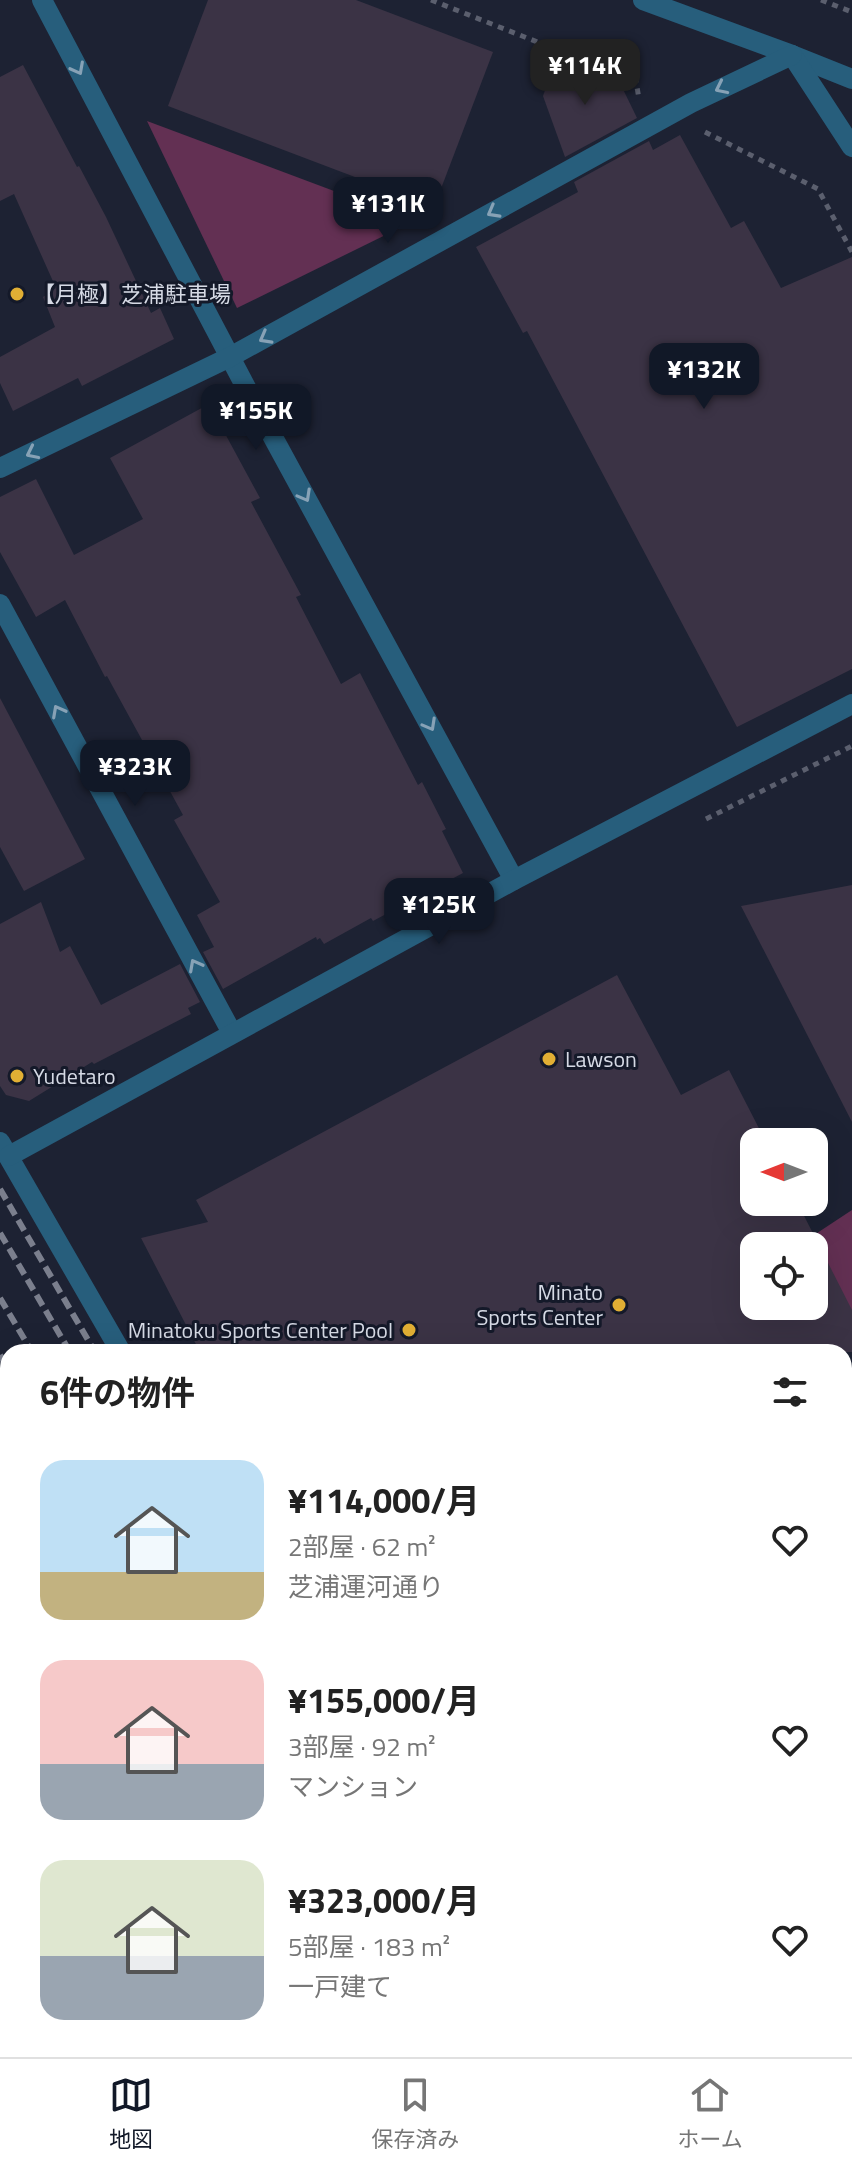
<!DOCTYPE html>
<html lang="ja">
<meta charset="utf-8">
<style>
:root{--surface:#fff;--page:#f2f2f2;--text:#222;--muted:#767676;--line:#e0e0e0;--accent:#111827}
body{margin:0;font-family:"Titillium Web","Noto Sans JP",sans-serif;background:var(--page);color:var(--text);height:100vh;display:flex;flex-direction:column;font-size:30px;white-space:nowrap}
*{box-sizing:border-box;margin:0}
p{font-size:26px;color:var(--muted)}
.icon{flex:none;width:44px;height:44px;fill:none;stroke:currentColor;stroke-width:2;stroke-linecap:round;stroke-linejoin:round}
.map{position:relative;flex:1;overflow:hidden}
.panel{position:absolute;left:0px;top:1344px;width:852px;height:714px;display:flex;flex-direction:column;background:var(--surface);border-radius:24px 24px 0 0;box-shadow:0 8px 32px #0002}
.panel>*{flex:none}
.needle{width:52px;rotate:270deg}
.tools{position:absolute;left:740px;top:1128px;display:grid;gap:16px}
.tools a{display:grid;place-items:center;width:88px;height:88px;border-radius:16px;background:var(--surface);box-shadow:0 8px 32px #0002;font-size:40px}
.price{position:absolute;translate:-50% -68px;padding:0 18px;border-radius:16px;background:var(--accent);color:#fff;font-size:26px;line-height:52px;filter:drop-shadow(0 2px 4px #0008)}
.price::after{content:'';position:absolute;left:50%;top:48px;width:24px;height:18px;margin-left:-12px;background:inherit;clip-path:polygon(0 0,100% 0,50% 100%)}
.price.current{background:#222;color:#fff}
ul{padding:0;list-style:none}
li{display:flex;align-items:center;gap:24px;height:200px;padding:0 40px}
li span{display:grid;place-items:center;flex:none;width:224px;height:160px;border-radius:24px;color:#555}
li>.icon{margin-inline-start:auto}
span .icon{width:96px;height:96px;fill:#fffc;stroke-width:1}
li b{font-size:34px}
h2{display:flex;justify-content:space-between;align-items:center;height:96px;padding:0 40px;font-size:34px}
.tabs{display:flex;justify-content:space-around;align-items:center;height:112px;border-top:2px solid var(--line);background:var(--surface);font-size:22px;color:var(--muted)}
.tabs a{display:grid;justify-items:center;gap:4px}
.tabs .current{color:var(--accent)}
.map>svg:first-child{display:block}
.green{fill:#633053}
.building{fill:#3b3345;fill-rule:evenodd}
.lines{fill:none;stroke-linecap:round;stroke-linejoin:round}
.path{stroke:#5b5f6e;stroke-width:5;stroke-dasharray:6 6;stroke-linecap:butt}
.minor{stroke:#275e7c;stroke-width:20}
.rail{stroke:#7b7f8d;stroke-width:6;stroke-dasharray:12 6;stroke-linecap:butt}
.oneway{stroke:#87a2b6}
.poi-dot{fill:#e1af34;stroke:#141929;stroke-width:3}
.labels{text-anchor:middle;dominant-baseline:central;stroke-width:6;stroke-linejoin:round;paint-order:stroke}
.poi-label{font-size:22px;fill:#d6dae5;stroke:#141929;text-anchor:start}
</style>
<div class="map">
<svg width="852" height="2057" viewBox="0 0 852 2057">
<rect width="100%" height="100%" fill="#1d2233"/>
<g class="green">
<path d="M 147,121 L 414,221 L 237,308 Z"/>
<path d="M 852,1210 L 852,1315 L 814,1246 L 808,1239 Z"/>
<path d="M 852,1759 L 852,1963 L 844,1968 L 844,1763 Z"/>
<path d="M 8,1798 L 8,2047 L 0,2033 L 0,1802 Z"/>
<path d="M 10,2050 L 174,2050 L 178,2057 L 14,2057 Z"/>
</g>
<g class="building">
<path d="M 208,0 L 356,0 L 493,52 L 434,207 L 168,106 Z"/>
<path d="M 555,62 L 619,81 L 637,118 L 565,157 L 543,96 Z"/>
<path d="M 23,65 L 77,167 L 79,166 L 106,217 L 151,313 L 160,308 L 174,339 L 82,386 L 78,378 L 13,411 L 0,383 L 0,357 L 55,327 L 43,297 L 56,288 L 14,194 L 0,201 L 0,77 Z"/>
<path d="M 680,135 L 731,228 L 744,221 L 781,288 L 852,257 L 852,669 L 737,727 L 527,331 L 523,333 L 476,247 L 578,192 L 574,182 L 649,141 L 653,150 Z"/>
<path d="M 209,404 L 260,498 L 251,502 L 301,595 L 296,597 L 341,684 L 360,673 L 418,785 L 422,782 L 446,829 L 442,831 L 463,873 L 373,921 L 371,918 L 324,944 L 320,938 L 317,940 L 316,937 L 223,989 L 203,952 L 214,947 L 197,915 L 220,902 L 174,820 L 183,815 L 107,676 L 105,677 L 65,600 L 36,617 L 0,552 L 0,497 L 36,479 L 74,555 L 143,519 L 110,458 Z"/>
<path d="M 0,698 L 85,859 L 24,891 L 0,847 Z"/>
<path d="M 852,885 L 852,1122 L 741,906 Z"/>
<path d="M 41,902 L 60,952 L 70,946 L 101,1005 L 180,964 L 200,1002 L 188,1008 L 191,1014 L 94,1064 L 92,1062 L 29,1101 L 6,1095 L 0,1086 L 0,924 Z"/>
<path d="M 617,975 L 681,1095 L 729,1070 L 766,1142 L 754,1142 L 754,1202 L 797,1202 L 852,1310 L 852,1352 L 200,1352 L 141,1238 L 208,1222 L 196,1200 ZM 754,1246 L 814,1246 L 814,1306 L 754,1306 Z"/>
</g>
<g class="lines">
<g class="path">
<path d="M 431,0 L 636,81 L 639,99"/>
<path d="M 821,0 L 852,12"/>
<path d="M 705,132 L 818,189 L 852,252"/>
<path d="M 706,819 L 852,746"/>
<path d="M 639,2050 L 680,2050"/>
</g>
<g class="minor">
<path d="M 42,0 L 250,395 L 514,880"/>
<path d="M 643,0 L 792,55 L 852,79"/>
<path d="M 792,55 L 852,147"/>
<path d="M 0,468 L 230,357 L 691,103 L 792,55"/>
<path d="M 0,604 L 232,1033"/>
<path d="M 0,1142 L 121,1352"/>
<path d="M 9,1156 L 514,880 L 852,704"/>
<path d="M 0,1960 L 8,1975"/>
<path d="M 844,1990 L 852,1986"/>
<path d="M 49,2050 L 53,2057"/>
<path d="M 547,2050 L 557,2057"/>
<path d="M 718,2057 L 731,2050"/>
</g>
<g class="rail">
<path d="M 0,1189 L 95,1352"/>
<path d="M 0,1233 L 70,1352"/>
<path d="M 0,1298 L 32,1352"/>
<path d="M 0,1355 L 8,1369"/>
<path d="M 0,1418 L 8,1432"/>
<path d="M 0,1464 L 8,1477"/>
<path d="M 0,1569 L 8,1583"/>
<path d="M 0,1617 L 8,1630"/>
<path d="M 0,1682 L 8,1696"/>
<path d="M 0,1729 L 8,1743"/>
<path d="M 187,2050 L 191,2057"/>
<path d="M 215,2050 L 219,2057"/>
<path d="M 257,2050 L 261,2057"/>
<path d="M 282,2050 L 286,2057"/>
<path d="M 342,2050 L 347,2057"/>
<path d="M 371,2050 L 375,2057"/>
<path d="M 409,2050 L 413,2057"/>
<path d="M 438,2050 L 442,2057"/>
<path d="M 714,2050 L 735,2057"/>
<path d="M 789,2050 L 824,2057"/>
</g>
</g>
<defs><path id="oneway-chevron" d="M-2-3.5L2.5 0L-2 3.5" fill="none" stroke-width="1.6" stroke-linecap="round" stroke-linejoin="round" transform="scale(2)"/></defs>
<g class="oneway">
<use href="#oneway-chevron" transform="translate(78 69) rotate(62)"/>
<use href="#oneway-chevron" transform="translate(721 88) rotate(154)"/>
<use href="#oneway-chevron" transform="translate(493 212) rotate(151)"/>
<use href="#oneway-chevron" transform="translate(265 338) rotate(151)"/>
<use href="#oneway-chevron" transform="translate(32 453) rotate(154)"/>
<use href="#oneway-chevron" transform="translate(305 496) rotate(61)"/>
<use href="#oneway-chevron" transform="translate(58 711) rotate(-118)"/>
<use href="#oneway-chevron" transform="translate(430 725) rotate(61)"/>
<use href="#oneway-chevron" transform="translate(195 965) rotate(-118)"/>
</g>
<g class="poi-dot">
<circle cx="17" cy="294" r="8"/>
<circle cx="549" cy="1059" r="8"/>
<circle cx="17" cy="1076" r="8"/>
<circle cx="619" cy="1305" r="8"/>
<circle cx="409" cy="1330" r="8"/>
</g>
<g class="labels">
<g class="poi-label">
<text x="33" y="294">【月極】芝浦駐車場</text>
<text x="565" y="1059">Lawson</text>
<text x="33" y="1076">Yudetaro</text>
<text x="603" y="1292" text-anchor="end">Minato<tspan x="603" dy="25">Sports Center</tspan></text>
<text x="393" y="1330" text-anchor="end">Minatoku Sports Center Pool</text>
</g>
</g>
</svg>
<div class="tools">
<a><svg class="needle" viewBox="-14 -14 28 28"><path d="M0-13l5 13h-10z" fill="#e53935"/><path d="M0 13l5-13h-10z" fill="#767676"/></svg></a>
<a><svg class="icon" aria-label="locate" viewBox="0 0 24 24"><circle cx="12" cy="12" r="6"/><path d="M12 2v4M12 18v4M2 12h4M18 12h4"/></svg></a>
</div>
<b class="price current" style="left:585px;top:107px">¥114K</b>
<b class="price" style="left:388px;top:245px">¥131K</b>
<b class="price" style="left:704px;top:411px">¥132K</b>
<b class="price" style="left:256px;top:452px">¥155K</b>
<b class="price" style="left:135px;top:808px">¥323K</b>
<b class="price" style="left:439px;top:946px">¥125K</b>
<section class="panel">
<h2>6件の物件<svg class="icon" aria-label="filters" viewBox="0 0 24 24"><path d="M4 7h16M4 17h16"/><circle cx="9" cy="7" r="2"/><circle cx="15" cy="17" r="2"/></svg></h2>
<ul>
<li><span style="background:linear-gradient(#bfe0f5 70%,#c2b280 0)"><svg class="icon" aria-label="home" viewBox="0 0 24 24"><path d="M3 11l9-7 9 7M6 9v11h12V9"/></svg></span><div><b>¥114,000/月</b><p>2部屋 · 62 m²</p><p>芝浦運河通り</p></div><svg class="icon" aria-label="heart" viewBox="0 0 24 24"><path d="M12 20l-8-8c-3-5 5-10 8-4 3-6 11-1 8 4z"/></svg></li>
<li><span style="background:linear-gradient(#f6c9c9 65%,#9aa5b1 0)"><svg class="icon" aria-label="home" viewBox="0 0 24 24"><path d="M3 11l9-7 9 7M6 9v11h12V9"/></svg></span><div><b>¥155,000/月</b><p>3部屋 · 92 m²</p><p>マンション</p></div><svg class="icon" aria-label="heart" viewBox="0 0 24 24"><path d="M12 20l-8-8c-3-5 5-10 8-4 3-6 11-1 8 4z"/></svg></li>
<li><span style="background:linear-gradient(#dfe7d0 60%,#9aa5b1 0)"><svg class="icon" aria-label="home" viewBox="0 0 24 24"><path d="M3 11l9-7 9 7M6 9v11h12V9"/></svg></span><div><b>¥323,000/月</b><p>5部屋 · 183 m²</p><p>一戸建て</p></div><svg class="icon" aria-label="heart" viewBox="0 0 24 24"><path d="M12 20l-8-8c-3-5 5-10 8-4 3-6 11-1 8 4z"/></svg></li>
</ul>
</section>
</div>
<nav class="tabs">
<a class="current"><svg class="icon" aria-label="map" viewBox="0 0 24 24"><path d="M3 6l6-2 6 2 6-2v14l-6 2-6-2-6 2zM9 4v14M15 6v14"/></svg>地図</a>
<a><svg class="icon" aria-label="saved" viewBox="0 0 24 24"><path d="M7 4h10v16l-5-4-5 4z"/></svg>保存済み</a>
<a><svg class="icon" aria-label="home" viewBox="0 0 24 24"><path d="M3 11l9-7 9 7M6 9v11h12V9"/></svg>ホーム</a>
</nav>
